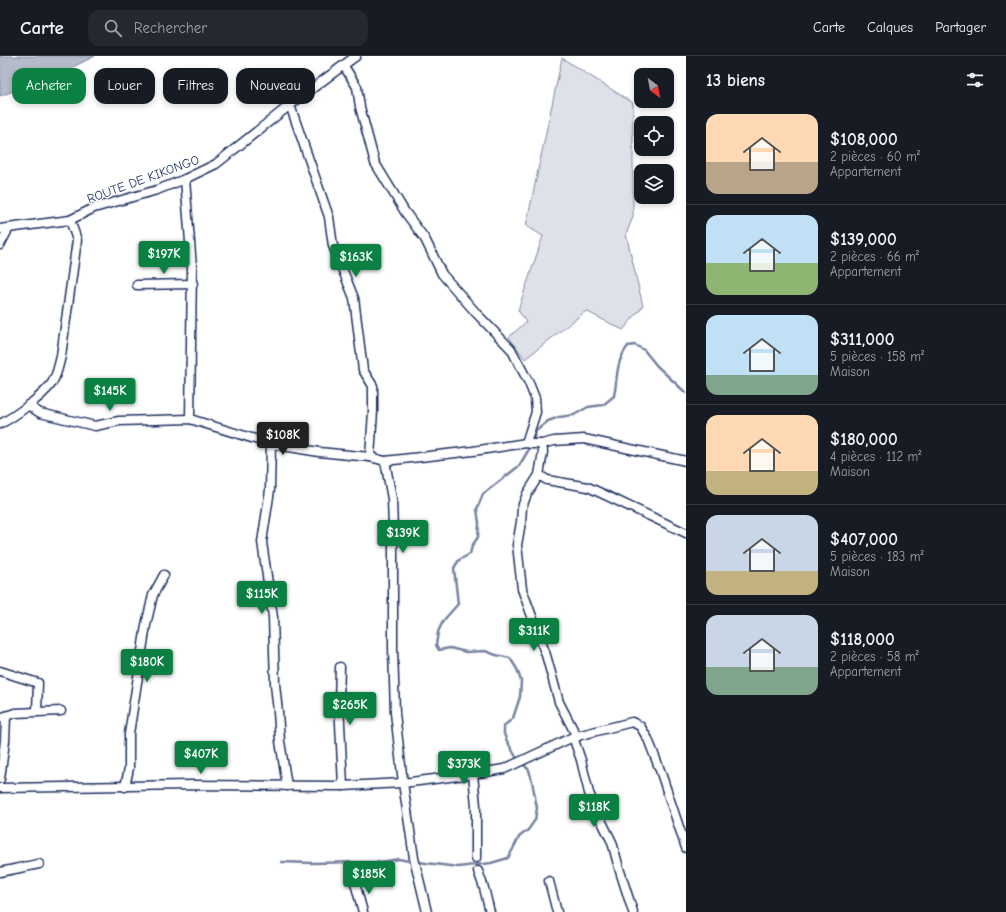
<!DOCTYPE html>
<html lang="fr">
<meta charset="utf-8">
<style>
:root{--surface:#171b24;--page:#242831;--text:#f1f3f6;--muted:#9ea1a6;--line:#363941;--accent:#0b8043}
body{margin:0;font-family:"Comic Neue",sans-serif;background:var(--page);color:var(--text);height:100vh;display:flex;flex-direction:column;font-size:15px;white-space:nowrap}
*{box-sizing:border-box;margin:0}
p{font-size:13px;color:var(--muted)}
.icon{flex:none;width:22px;height:22px;fill:none;stroke:currentColor;stroke-width:2;stroke-linecap:round;stroke-linejoin:round}
.map{position:relative;flex:1;overflow:hidden}
.details{display:flex;flex-direction:column;background:var(--surface);width:320px}
.details>*{flex:none}
.banner{position:absolute;left:12px;top:12px;width:380px;height:36px;display:flex;gap:8px}
.needle{width:26px;rotate:148deg}
.fabs{position:absolute;left:634px;top:12px;display:grid;gap:8px}
.fabs a{display:grid;place-items:center;width:40px;height:40px;border-radius:8px;background:var(--surface);box-shadow:0 2px 6px #0003;font-size:20px}
.price{position:absolute;translate:-50% -34px;padding:0 9px;border-radius:4px;background:var(--accent);color:#fff;font-size:13px;line-height:26px;filter:drop-shadow(0 1px 2px #0008)}
.price::after{content:'';position:absolute;left:50%;top:24px;width:12px;height:9px;margin-left:-6px;background:inherit;clip-path:polygon(0 0,100% 0,50% 100%)}
.price.on{background:#222;color:#fff}
ul{padding:0;list-style:none}
li{display:flex;align-items:center;gap:12px;height:100px;padding:0 20px}
li+li{border-top:1px solid var(--line)}
li span{display:grid;place-items:center;flex:none;width:112px;height:80px;border-radius:12px;color:#555}
li>.icon{margin-inline-start:auto}
span .icon{width:48px;height:48px;fill:#fffc;stroke-width:1}
li b{font-size:17px}
h2{display:flex;justify-content:space-between;align-items:center;height:48px;padding:0 20px;font-size:17px}
.chip{padding:0 14px;border-radius:12px;background:var(--surface);box-shadow:0 2px 6px #0003;font-size:14px;line-height:36px}
.chip.on{background:var(--accent);color:#fff}
header{display:flex;align-items:center;gap:24px;box-sizing:border-box;height:56px;padding:0 20px;background:var(--surface);border-bottom:1px solid var(--line)}
header strong{font-size:19px}
nav{display:flex;gap:22px;margin-inline-start:auto;font-size:14px}
.search{width:280px;height:36px;background:var(--page);display:flex;align-items:center;gap:10px;box-sizing:border-box;padding:0 14px;border-radius:12px;color:var(--muted);font-size:15px}
main{display:flex;flex:1;min-height:0}
.map>svg:first-child{display:block}
.green{fill:#dee1e7;stroke:#7c88a2}
.water{fill:#b5bbca;stroke:#77839f}
.lines{fill:none;stroke-linecap:round;stroke-linejoin:round}
.stream{stroke:#77839f;stroke-width:2.5}
.minor-casing{stroke:#1b2f5e;stroke-width:11}
.minor{stroke:#fff;stroke-width:8}
.labels{text-anchor:middle;dominant-baseline:central;stroke-width:3;stroke-linejoin:round;paint-order:stroke}
.street-label{font-size:13px;fill:#1b2f5e;stroke:#fff}
</style>
<header>
<strong>Carte</strong>
<div class="search"><svg class="icon" aria-label="search" viewBox="0 0 24 24"><circle cx="10" cy="10" r="6"/><path d="M15 15l6 6"/></svg>Rechercher</div>
<nav><a>Carte</a><a>Calques</a><a>Partager</a></nav>
</header>
<main>
<div class="map">
<svg width="686" height="856" viewBox="0 0 686 856">
<rect width="100%" height="100%" fill="#fff"/>
<filter id="ink" filterUnits="userSpaceOnUse"><feTurbulence type="fractalNoise" baseFrequency=".025" numOctaves="2"/><feDisplacementMap in="SourceGraphic" scale="8" xChannelSelector="R" yChannelSelector="G"/><feConvolveMatrix kernelMatrix="1 2 1 2 8 2 1 2 1" color-interpolation-filters="sRGB"/></filter>
<g filter="url(#ink)">
<path class="green" d="M 562,2 L 633,47 L 633,161 L 626,178 L 643,250 L 623,274 L 586,255 L 525,303 L 509,281 L 526,266 L 518,254 L 543,180 L 526,170 Z"/>
<path class="water" d="M 0,0 L 95,0 L 55,20 L 0,40 Z"/>
<g class="lines">
<g class="stream">
<path d="M 282,806 L 312,807 L 360,806 L 381,806 L 399,803 L 413,806"/>
<path d="M 418,806 L 458,811 L 491,807 L 508,802 L 513,793 L 519,781 L 528,774 L 535,764 L 537,752 L 532,725 L 529,714 L 516,701 L 507,685 L 504,678 L 504,670 L 513,662 L 520,641 L 521,625 L 517,613 L 510,602 L 496,599 L 485,595 L 466,596 L 450,592 L 439,594 L 436,589 L 438,576 L 443,565 L 458,548 L 454,512 L 459,504 L 470,498 L 472,490 L 478,481 L 479,467 L 477,453 L 483,438 L 519,410 L 532,388 L 536,375 L 548,365 L 559,361 L 574,359 L 588,351 L 603,349 L 614,340 C 618,321 615,307 628,290 L 635,289 L 644,294 L 657,310 L 686,337"/>
</g>
<g class="minor-casing">
<g id="minor">
<path d="M 344,10 L 357,31 L 360,51 L 375,107 L 405,156 L 425,183 L 442,218 L 477,258 L 511,293 L 529,327 L 535,342 L 536,356 L 526,387"/>
<path d="M 290,49 L 329,161 L 333,190 L 354,242 L 363,314 L 373,330 L 373,355 L 370,401"/>
<path d="M 185,123 L 192,211 L 190,363"/>
<path d="M 0,173 L 70,164 L 94,152 L 157,134 L 185,123 L 216,108 L 290,49 L 356,0"/>
<path d="M 0,189 L 9,172"/>
<path d="M 137,229 L 193,228"/>
<path d="M 28,349 L 40,357 L 95,370 L 119,365 L 190,363 L 271,388 L 319,396 L 370,401 L 385,405 L 473,395 L 526,387 L 532,388 L 542,388 L 554,385 L 584,383 L 686,405"/>
<path d="M 0,368 C 14,361 43,340 52,327 C 57,319 59,309 61,300 L 77,184 L 70,164"/>
<path d="M 271,388 L 270,434 L 262,486 L 273,561 L 275,628 L 278,656 L 280,685 L 287,730"/>
<path d="M 542,388 L 543,396 L 539,419 L 527,438 L 522,451 L 521,466 L 517,489 L 522,533 L 546,599 L 559,646 L 577,681"/>
<path d="M 385,405 L 392,443 L 393,473 L 393,592 L 395,657 L 403,727 L 414,802 L 427,856"/>
<path d="M 539,419 L 547,424 L 588,431 L 686,477"/>
<path d="M 340,611 L 339,647 L 343,730"/>
<path d="M 0,615 L 38,627 L 37,655"/>
<path d="M 0,662 L 15,657 L 61,655"/>
<path d="M 573,681 L 581,704 L 589,737 L 598,758 L 612,786 L 619,812 L 633,856"/>
<path d="M 473,718 L 476,750 L 476,802"/>
<path d="M 0,723 L 5,685 L 6,660"/>
<path d="M 125,731 L 129,712 L 129,678 L 146,569 L 153,539 L 164,519"/>
<path d="M 0,732 L 191,729 L 343,730 L 403,727 L 473,718 L 504,713 L 573,681 L 632,666 L 640,670 L 648,683 L 660,714 L 686,792"/>
<path d="M 478,815 L 484,832 L 490,856"/>
<path d="M 0,816 L 39,808"/>
<path d="M 549,825 L 557,856"/>
<path d="M 355,827 L 363,856"/>
</g>
</g>
<use href="#minor" class="minor"/>
</g>
</g>
<g class="labels">
<g class="street-label">
<text transform="translate(143 123) rotate(-20)">ROUTE DE KIKONGO</text>
</g>
</g>
</svg>
<div class="fabs">
<a><svg class="needle" viewBox="-14 -14 28 28"><path d="M0-13l5 13h-10z" fill="#e53935"/><path d="M0 13l5-13h-10z" fill="#9ea1a6"/></svg></a>
<a><svg class="icon" aria-label="locate" viewBox="0 0 24 24"><circle cx="12" cy="12" r="6"/><path d="M12 2v4M12 18v4M2 12h4M18 12h4"/></svg></a>
<a><svg class="icon" aria-label="layers" viewBox="0 0 24 24"><path d="M12 4l9 5-9 5-9-5zM3 14l9 5 9-5"/></svg></a>
</div>
<b class="price" style="left:164px;top:219px">$197K</b>
<b class="price" style="left:356px;top:222px">$163K</b>
<b class="price" style="left:110px;top:356px">$145K</b>
<b class="price on" style="left:283px;top:400px">$108K</b>
<b class="price" style="left:403px;top:498px">$139K</b>
<b class="price" style="left:262px;top:559px">$115K</b>
<b class="price" style="left:534px;top:596px">$311K</b>
<b class="price" style="left:147px;top:627px">$180K</b>
<b class="price" style="left:350px;top:670px">$265K</b>
<b class="price" style="left:201px;top:719px">$407K</b>
<b class="price" style="left:464px;top:729px">$373K</b>
<b class="price" style="left:594px;top:772px">$118K</b>
<b class="price" style="left:369px;top:839px">$185K</b>
<div class="banner">
<a class="chip on">Acheter</a>
<a class="chip">Louer</a>
<a class="chip">Filtres</a>
<a class="chip">Nouveau</a>
</div>
</div>
<section class="details">
<h2>13 biens<svg class="icon" aria-label="filters" viewBox="0 0 24 24"><path d="M4 7h16M4 17h16"/><circle cx="9" cy="7" r="2"/><circle cx="15" cy="17" r="2"/></svg></h2>
<ul>
<li><span style="background:linear-gradient(#ffd9b3 60%,#b9a48a 0)"><svg class="icon" aria-label="home" viewBox="0 0 24 24"><path d="M3 11l9-7 9 7M6 9v11h12V9"/></svg></span><div><b>$108,000</b><p>2 pièces · 60 m²</p><p>Appartement</p></div></li>
<li><span style="background:linear-gradient(#bfe0f5 60%,#8fb573 0)"><svg class="icon" aria-label="home" viewBox="0 0 24 24"><path d="M3 11l9-7 9 7M6 9v11h12V9"/></svg></span><div><b>$139,000</b><p>2 pièces · 66 m²</p><p>Appartement</p></div></li>
<li><span style="background:linear-gradient(#bfe0f5 75%,#7fa58c 0)"><svg class="icon" aria-label="home" viewBox="0 0 24 24"><path d="M3 11l9-7 9 7M6 9v11h12V9"/></svg></span><div><b>$311,000</b><p>5 pièces · 158 m²</p><p>Maison</p></div></li>
<li><span style="background:linear-gradient(#ffd9b3 70%,#c2b280 0)"><svg class="icon" aria-label="home" viewBox="0 0 24 24"><path d="M3 11l9-7 9 7M6 9v11h12V9"/></svg></span><div><b>$180,000</b><p>4 pièces · 112 m²</p><p>Maison</p></div></li>
<li><span style="background:linear-gradient(#c9d6e8 70%,#c2b280 0)"><svg class="icon" aria-label="home" viewBox="0 0 24 24"><path d="M3 11l9-7 9 7M6 9v11h12V9"/></svg></span><div><b>$407,000</b><p>5 pièces · 183 m²</p><p>Maison</p></div></li>
<li><span style="background:linear-gradient(#c9d6e8 65%,#7fa58c 0)"><svg class="icon" aria-label="home" viewBox="0 0 24 24"><path d="M3 11l9-7 9 7M6 9v11h12V9"/></svg></span><div><b>$118,000</b><p>2 pièces · 58 m²</p><p>Appartement</p></div></li>
</ul>
</section>
</main>
